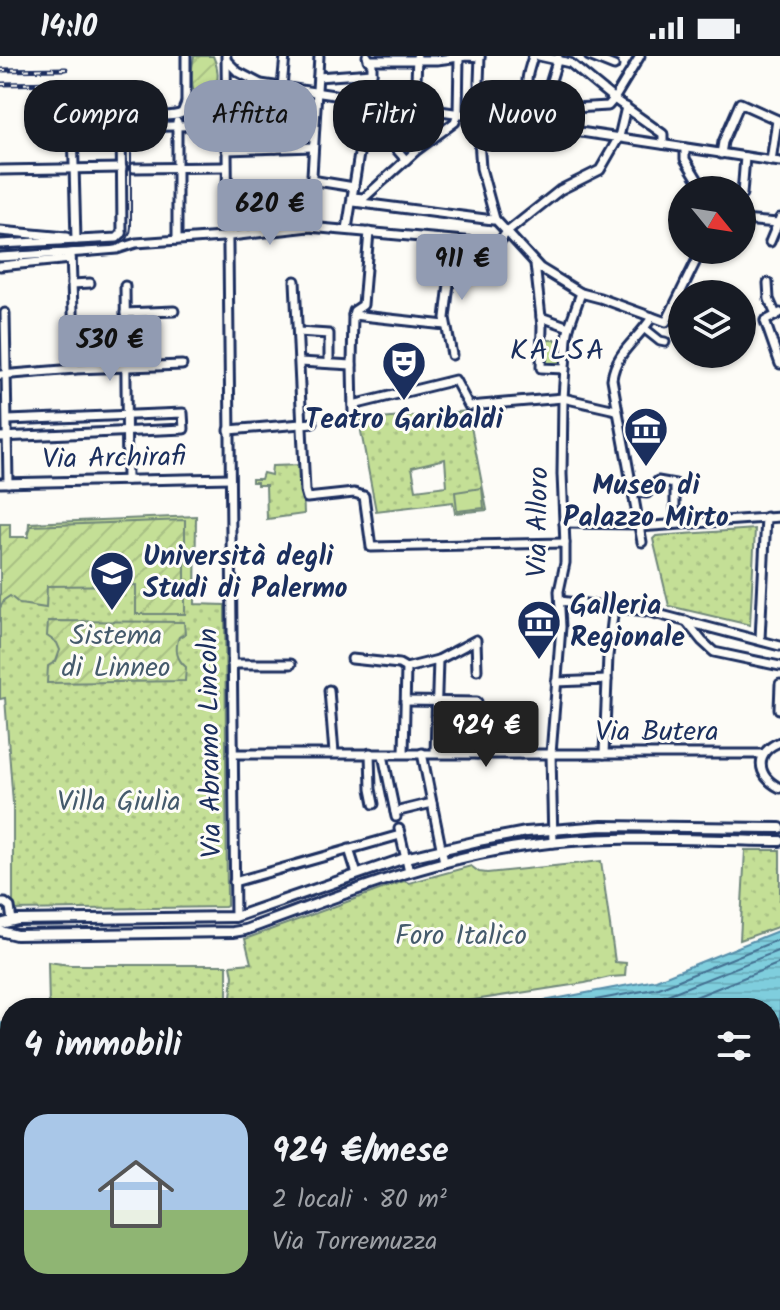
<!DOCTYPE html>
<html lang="it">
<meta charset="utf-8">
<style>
:root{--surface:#171b24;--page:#242831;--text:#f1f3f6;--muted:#9ea1a6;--accent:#919bb2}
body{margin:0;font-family:Kalam,sans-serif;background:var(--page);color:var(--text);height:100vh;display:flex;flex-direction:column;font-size:30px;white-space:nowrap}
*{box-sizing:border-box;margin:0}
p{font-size:26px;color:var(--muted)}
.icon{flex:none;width:44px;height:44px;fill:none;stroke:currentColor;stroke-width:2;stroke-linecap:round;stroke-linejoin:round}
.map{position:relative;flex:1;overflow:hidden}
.sheet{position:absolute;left:0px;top:942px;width:780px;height:312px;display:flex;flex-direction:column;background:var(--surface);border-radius:32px 32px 0 0;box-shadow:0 2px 6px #0004}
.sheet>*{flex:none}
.top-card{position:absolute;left:24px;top:24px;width:732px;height:72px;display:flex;gap:16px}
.needle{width:52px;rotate:120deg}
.fabs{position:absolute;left:668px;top:120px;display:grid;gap:16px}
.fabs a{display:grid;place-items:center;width:88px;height:88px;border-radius:50%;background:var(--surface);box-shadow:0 2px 6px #0004;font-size:40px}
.price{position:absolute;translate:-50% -68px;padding:0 18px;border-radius:8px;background:var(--accent);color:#111;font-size:26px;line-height:52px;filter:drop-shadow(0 2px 4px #0008)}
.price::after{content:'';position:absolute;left:50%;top:48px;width:24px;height:18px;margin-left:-12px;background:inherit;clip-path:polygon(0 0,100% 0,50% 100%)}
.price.on{background:#222;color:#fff}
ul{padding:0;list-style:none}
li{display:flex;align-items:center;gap:24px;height:200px;padding:0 24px}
li span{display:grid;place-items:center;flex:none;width:224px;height:160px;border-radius:24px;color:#555}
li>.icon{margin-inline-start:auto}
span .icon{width:96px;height:96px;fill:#fffc;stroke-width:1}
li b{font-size:34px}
h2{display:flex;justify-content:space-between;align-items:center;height:96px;padding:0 24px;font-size:34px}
.tag{padding:0 28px;border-radius:32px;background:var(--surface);box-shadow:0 2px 6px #0004;font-size:28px;line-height:72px}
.tag.on{background:var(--accent);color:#111}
.status{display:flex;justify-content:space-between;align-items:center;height:56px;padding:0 40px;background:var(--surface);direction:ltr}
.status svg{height:22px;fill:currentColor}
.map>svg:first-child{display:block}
.grass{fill:url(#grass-dots);stroke:#70877a;stroke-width:2;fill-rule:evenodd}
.garden{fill:url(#garden-furrows);stroke:#70877a;stroke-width:2}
.pitch{fill:#c4df96;stroke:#70877a;stroke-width:2}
.water{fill:url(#water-rules);stroke:#578eaa;stroke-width:2}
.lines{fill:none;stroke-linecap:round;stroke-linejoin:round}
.shore{stroke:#436f91;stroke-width:2}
.ferry{stroke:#395f84;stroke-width:2;stroke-dasharray:10 8;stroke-linecap:butt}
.minor-casing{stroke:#1b2f5e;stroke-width:13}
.major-casing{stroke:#1b2f5e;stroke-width:14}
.minor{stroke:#fdfcf7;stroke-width:7}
.major{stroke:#fdfcf7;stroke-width:8}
.tram{stroke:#1b2f5e;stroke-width:2}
.rail-casing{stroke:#1b2f5e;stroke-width:5}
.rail{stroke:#fdfcf7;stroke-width:2;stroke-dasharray:6;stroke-linecap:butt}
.labels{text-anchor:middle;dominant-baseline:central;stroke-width:6;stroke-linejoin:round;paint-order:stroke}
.poi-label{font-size:28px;font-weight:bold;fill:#1b2f5e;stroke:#fdfcf7}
.street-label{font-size:28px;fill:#1b2f5e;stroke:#fdfcf7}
.park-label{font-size:28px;fill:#455b6c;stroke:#fdfcf7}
.neighbourhood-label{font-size:30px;letter-spacing:2px;fill:#1b2f5e;stroke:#fdfcf7}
</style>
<div class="status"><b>14:10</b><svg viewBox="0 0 49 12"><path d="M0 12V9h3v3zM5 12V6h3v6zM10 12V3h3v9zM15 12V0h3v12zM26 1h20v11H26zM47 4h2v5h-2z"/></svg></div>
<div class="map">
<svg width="780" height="1254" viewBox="0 0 780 1254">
<defs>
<pattern id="grass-dots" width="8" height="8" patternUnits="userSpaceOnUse" patternTransform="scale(2)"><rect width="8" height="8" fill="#c4df96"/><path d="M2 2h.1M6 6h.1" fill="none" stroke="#a8c084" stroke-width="1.8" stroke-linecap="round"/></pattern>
<pattern id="garden-furrows" width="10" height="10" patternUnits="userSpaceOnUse" patternTransform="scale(2)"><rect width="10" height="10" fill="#c4df96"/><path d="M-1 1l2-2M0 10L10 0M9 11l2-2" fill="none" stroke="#a8c084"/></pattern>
<pattern id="water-rules" width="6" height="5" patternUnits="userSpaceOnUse" patternTransform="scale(2)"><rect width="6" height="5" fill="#7fcedd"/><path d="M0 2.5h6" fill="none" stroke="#6db1c0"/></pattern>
</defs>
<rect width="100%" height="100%" fill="#fdfcf7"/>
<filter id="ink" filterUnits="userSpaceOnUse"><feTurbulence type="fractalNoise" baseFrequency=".0125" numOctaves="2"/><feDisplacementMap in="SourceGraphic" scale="16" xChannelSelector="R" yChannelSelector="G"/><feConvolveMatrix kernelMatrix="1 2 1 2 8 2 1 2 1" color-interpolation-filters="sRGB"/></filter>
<g filter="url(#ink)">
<g class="grass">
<path d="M 543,284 L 564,284 L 563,313 L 542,312 Z"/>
<path d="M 468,355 L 487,454 L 455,457 L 453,446 L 376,455 L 359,365 ZM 445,403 L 447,430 L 416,434 L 412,411 Z"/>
<path d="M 302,409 L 304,458 L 267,463 L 266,429 L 257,429 L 257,426 L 252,426 L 252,423 L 261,423 L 263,417 L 271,419 L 272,410 Z"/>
<path d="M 196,460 L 195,548 L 225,549 L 227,850 L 225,851 L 13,854 L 13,747 L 5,642 L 0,643 L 0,468 L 10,468 L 10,481 L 28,481 L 29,467 Z"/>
<path d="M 755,473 L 750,569 L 669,550 L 653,483 L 656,480 Z"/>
<path d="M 745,794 L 780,794 L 780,870 L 740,884 Z"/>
<path d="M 601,805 L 615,906 L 626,907 L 625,920 L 610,921 L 585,927 L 422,952 L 230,952 L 233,920 L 231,909 L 251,907 L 245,883 L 404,825 L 409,827 L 471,810 L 479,816 L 487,817 Z"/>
<path d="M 48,906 L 70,909 L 227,909 L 227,952 L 49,952 Z"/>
</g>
<g class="garden">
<path d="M 194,0 L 213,0 C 220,15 220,33 207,45 L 197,42 C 190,31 191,13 194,0 Z"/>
<path d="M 185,464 L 185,558 L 136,558 L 136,529 L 47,530 L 46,552 L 20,548 L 10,540 L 4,544 L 0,552 L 0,468 L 10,468 L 10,481 L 28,481 L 31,470 Z"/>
<path d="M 48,565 L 184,566 L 185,578 L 179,581 C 175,592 176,603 186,611 L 185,625 L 47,627 L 48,610 L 56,605 L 60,594 L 57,587 L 47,580 Z"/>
</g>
<path class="pitch" d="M 482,432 L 484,452 L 457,455 L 455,436 Z"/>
<g class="water">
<path d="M 780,874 L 780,1254 L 0,1254 L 0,1029 L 10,1029 L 10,1244 L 770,1244 L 770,952 L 506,952 L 656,924 Z"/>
<path d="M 0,967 L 10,968 L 10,1010 L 0,1011 Z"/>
</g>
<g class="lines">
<g class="shore">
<path d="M 553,952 L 659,932 L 780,883"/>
<path d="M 611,952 L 662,941 L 780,894"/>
<path d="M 668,952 L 780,907"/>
</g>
<g class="ferry">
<path d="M 770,1242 L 780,1240"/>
<path d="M 706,1254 L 758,1244"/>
<path d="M 777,1254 L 780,1253"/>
</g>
<g class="minor-casing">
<g id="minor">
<path d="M 226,0 L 235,861"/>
<path d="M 480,0 L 479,26 L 481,58 L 478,70 L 481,112 L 495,163 L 540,212 L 581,237 L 600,242 L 666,266 L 697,203 L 703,194"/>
<path d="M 533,0 C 531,9 526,19 527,28 C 528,41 535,51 536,64"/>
<path d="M 539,0 L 570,7 L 614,43 L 663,78 L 663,88"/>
<path d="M 589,0 L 614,10"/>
<path d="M 368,4 L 437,4 L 467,0 L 480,1"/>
<path d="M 227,5 L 238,16 L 259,27"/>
<path d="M 318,21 L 372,17"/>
<path d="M 550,28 L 558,2"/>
<path d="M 186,47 C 211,68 216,44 235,34 C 243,30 252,29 261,28 L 780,106"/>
<path d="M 415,50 L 417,1"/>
<path d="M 536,59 L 557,53 L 608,50 L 614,43 L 640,0"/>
<path d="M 121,64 L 108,61 L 73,61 L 73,72 L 226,69"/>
<path d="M 73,72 L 76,184"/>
<path d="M 385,75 L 391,87 L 406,104"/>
<path d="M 385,75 L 388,46"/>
<path d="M 362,85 L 385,75"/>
<path d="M 276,92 L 285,0"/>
<path d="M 685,92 L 685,103 L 704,134"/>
<path d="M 226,94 L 313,91"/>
<path d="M 721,98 L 723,86 L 740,47 L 780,65"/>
<path d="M 771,105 L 777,64"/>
<path d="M 134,112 L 226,111"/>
<path d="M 0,114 L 122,112"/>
<path d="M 311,124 L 354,131"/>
<path d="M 742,138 L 745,101"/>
<path d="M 352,141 L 364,142 L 417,94 L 455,66 L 458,57 L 459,2"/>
<path d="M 354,146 L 493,164 L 495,163"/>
<path d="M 742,164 L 778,167"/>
<path d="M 309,171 L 319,0"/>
<path d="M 347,173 L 372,17 L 372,9 L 367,0"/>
<path d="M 0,175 L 66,181"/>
<path d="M 122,177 L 121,64 C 131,64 139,61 148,60 C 160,59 171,62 182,57 L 186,47 L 186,0"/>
<path d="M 177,184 L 177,66"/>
<path d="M 770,186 L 780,162"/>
<path d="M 0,188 L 117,182 L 122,177"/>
<path d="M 71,197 L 75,313"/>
<path d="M 0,201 L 81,196 L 117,193 L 136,187 L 222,181 L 309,171 L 498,188 L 506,177 L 560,134 L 600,114 L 619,81 L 626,51"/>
<path d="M 535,208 L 542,270 L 541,312 L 565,313"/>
<path d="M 0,210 L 71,203"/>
<path d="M 295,225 L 305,435 L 307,442 L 354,437 L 364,440 L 371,491 L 565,487"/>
<path d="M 768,227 L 769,243 L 776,259"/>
<path d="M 72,228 L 90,227"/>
<path d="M 125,230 L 127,424"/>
<path d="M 5,257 L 8,427"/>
<path d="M 125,257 L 174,255"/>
<path d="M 780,257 L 765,265 L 780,308"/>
<path d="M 353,259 L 445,269"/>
<path d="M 541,261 L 569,271"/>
<path d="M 645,273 L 660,285 L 665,286"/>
<path d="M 298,276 L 329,278 L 329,307"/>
<path d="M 452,299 L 445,262 L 453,194"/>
<path d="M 300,306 L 352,309"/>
<path d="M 0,319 L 75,313 L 182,309"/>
<path d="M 353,349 L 455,324 L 469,350 L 563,342 L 616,354"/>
<path d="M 353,357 L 352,309 L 353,259 L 354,255 L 363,249 L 369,176"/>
<path d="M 229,374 L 313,367"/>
<path d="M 0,381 L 184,373 L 183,357 L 8,364"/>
<path d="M 0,427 L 230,422"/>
<path d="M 634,436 L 647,437 L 658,425 L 675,428 L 675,468"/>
<path d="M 564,467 L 638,468"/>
<path d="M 639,471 L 780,461"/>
<path d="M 642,486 L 612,323 C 616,295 638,284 652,261"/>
<path d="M 560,545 L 646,555 L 780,590"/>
<path d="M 686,565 L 702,585 L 714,596 L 780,610"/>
<path d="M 760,583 L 766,461"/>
<path d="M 352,603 L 399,608 L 406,612"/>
<path d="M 232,608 L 291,608"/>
<path d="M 406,612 L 438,604 L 476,584 L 477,614"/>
<path d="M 556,626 L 607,624"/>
<path d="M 329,634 L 334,697"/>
<path d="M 405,645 L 477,646 L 477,698"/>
<path d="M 779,653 L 780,628"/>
<path d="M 477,678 L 521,690 L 521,698"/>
<path d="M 780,686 C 754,696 756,720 780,732"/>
<path d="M 370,697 L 371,733 L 374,748"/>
<path d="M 404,697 L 406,612"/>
<path d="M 422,697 L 444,806"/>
<path d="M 435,697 L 438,604"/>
<path d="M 233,698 L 763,698"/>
<path d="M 604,698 L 608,600 L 614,551"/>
<path d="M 383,699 L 396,761"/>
<path d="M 395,756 L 432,747"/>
<path d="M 399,773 L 409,816"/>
<path d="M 553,787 L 551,698 L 561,571 L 559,535 L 565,507 L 565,489 L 562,418 L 563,342 L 567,282 L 569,271 L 581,237"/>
<path d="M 349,793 L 357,818"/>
<path d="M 234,826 L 400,779"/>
<path d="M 0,847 L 5,847 L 10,851 L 12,865"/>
</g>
</g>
<g class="major-casing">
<g id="major">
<path d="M 0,868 L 17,864 L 235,861 L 405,802 L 478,785 L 526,776 L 602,770 L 780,772"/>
<path d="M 0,875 L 16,879 L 233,876 L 245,874 C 337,841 428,803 525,790 C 609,778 695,784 780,785"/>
</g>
</g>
<use href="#minor" class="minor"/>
<use href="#major" class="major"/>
<path class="tram" d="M 0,196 L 111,190 C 123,188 130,184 131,171 L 131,86"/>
<g class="rail-casing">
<g id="rail">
<path d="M 0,14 L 66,13"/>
<path d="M 0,28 L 66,27"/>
</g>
</g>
<use href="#rail" class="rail"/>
</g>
</g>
<defs>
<g id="theatre-pin" transform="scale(2.3)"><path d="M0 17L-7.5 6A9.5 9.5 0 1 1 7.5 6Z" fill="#1b2f5e" stroke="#fdfcf7"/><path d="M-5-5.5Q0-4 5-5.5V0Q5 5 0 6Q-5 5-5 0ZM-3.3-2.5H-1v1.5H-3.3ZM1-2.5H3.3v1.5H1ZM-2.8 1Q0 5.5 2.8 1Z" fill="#fff"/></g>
<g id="museum-pin" transform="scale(2.3)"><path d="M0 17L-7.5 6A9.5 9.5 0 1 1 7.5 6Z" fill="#1b2f5e" stroke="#fdfcf7"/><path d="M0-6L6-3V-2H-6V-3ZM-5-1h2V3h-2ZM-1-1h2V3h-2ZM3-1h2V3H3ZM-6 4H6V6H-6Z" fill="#fff"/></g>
<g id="university-pin" transform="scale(2.3)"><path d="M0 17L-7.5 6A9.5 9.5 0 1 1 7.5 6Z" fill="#1b2f5e" stroke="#fdfcf7"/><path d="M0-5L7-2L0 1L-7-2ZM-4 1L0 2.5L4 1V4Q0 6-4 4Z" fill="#fff"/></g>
</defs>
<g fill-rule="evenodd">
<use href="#theatre-pin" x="404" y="307"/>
<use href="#museum-pin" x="646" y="373"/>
<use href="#university-pin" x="112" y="517"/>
<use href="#museum-pin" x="539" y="566"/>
</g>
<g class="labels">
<g class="poi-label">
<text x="404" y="364">Teatro Garibaldi</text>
<text x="646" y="430">Museo di<tspan x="646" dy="32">Palazzo Mirto</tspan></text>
<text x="143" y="501" text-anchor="start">Università degli<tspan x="143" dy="32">Studi di Palermo</tspan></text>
<text x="570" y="550" text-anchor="start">Galleria<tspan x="570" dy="32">Regionale</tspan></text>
</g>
<g class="street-label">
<text transform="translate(114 403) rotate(-1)">Via Archirafi</text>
<text transform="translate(539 466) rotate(-89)">Via Alloro</text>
<text x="657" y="676">Via Butera</text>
<text transform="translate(211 687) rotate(-91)">Via Abramo Lincoln</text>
</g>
<g class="park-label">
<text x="116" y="580">Sistema<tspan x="116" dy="32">di Linneo</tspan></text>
<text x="119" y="746">Villa Giulia</text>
<text x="461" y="880">Foro Italico</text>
</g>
<g class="neighbourhood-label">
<text x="558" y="296">KALSA</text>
</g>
</g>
</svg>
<div class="fabs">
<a><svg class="needle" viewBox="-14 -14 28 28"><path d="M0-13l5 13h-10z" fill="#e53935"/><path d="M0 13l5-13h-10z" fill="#9ea1a6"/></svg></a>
<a><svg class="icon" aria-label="layers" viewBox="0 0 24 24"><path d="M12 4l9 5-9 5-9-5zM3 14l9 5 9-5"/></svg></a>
</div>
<b class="price" style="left:270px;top:191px">620 €</b>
<b class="price" style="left:462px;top:246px">911 €</b>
<b class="price" style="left:110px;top:327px">530 €</b>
<b class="price on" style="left:486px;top:713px">924 €</b>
<div class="top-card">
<a class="tag">Compra</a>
<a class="tag on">Affitta</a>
<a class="tag">Filtri</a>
<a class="tag">Nuovo</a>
</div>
<section class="sheet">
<h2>4 immobili<svg class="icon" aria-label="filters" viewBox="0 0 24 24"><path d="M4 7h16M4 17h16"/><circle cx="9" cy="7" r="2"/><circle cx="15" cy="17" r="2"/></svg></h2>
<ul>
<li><span style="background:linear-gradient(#a9c7e8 60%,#8fb573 0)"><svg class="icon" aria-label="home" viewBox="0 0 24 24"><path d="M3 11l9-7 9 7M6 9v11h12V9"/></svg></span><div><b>924 €/mese</b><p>2 locali · 80 m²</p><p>Via Torremuzza</p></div></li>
</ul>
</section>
</div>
